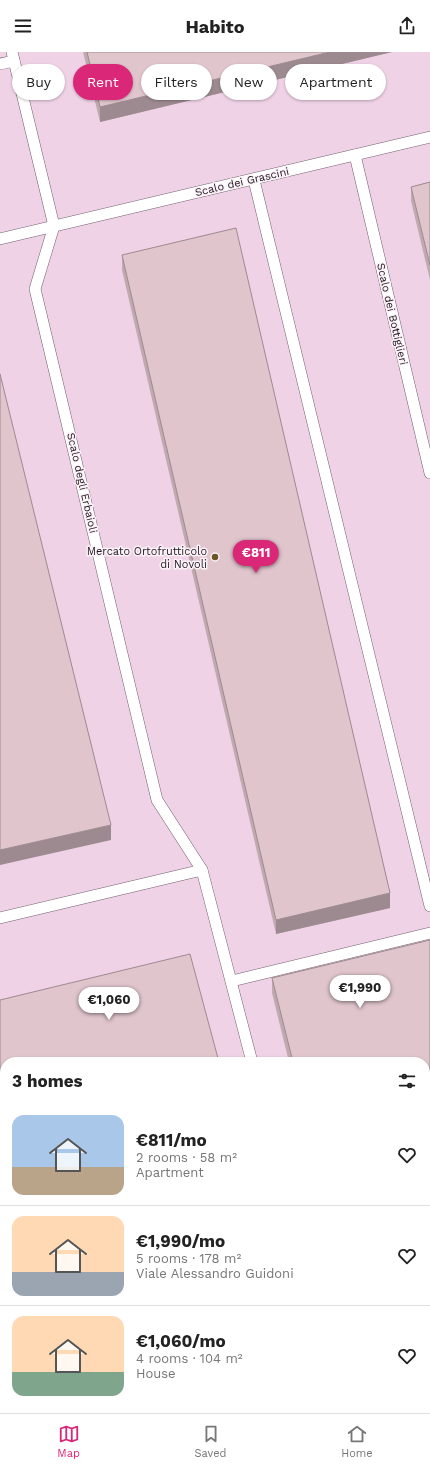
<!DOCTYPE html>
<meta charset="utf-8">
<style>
:root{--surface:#fff;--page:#f2f2f2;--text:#222;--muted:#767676;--line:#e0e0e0;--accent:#db2777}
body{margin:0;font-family:"Work Sans",sans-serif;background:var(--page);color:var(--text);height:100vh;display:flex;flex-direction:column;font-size:15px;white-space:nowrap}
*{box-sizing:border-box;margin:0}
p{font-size:13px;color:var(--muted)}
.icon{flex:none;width:22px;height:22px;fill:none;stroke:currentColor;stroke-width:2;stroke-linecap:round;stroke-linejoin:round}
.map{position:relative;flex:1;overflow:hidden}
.side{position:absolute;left:0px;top:1005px;width:430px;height:356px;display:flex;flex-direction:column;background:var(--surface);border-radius:16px 16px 0 0;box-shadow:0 1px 3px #0004}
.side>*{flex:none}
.top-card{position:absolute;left:12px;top:12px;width:406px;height:36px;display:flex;gap:8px}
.price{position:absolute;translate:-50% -34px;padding:0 9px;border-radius:14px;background:#fff;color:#222;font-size:13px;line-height:26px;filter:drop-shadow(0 1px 2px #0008)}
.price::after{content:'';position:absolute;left:50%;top:24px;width:12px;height:9px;margin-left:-6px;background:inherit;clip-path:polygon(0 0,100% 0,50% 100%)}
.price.active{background:var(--accent);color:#fff}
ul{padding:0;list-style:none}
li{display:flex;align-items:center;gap:12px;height:100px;padding:0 12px}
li+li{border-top:1px solid var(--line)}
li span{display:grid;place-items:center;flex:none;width:112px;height:80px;border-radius:12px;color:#555}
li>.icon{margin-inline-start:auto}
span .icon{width:48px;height:48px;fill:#fffc;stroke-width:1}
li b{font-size:17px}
h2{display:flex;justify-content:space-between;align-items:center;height:48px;padding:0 12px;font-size:17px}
.tag{padding:0 14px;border-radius:18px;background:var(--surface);box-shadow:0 1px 3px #0004;font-size:14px;line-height:36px}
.tag.active{background:var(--accent);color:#fff}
header{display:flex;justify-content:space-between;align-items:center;height:52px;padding:0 12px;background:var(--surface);font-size:18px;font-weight:700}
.dock{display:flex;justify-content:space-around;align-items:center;height:56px;border-top:1px solid var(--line);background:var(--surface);font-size:11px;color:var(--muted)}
.dock a{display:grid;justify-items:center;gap:2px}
.dock .active{color:var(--accent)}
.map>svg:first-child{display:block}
.built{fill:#efd2e6}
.green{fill:#f7aeaf}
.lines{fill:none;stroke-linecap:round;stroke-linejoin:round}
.service-casing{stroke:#73606d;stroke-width:12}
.minor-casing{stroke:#73606d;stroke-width:23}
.path{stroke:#867781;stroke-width:2.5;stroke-dasharray:3 2;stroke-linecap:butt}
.service{stroke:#fff;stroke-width:11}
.minor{stroke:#fff;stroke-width:22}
.wall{fill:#c1a9b0}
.shaded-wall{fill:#9d8a90}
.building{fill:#e0c5cd;stroke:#9d8a90}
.poi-dot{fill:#6e5325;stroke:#fcf3f9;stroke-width:1.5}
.labels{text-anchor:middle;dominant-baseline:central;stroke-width:3;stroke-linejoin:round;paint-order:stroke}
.street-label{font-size:11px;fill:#21191f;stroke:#fcf3f9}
.poi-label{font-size:11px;fill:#21191f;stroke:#fcf3f9;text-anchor:end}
</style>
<header><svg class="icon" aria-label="menu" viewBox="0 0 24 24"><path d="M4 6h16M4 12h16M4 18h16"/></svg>Habito<svg class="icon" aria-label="share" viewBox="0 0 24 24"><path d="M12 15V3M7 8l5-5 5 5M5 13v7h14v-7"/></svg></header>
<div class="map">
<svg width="430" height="1361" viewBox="0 0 430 1361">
<rect width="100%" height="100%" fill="#f8e1f1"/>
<path class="built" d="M 0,0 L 430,0 L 430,1136 L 425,1137 L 425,1010 L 5,1010 L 5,1185 L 0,1186 Z"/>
<path class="green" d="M 5,1185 L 5,1356 L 240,1356 L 224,1361 L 0,1361 L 0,1186 Z"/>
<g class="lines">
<g class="service-casing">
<g id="service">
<path d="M 12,0 L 54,174 L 35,237 L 157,748 L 202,818"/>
<path d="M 0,12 L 14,9"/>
<path d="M 355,103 L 430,421"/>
<path d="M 254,128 L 430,854"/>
<path d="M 0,187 L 430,85"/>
<path d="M 0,866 L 202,818 L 252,1010"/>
<path d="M 232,929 L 430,881"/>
<path d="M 425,1048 L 430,1047"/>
<path d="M 0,1145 L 5,1144"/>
</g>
</g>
<g class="minor-casing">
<g id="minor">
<path d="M 425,1165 L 430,1164"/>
<path d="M 280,1361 L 296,1356"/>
</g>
</g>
<g class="path">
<path d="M 5,1337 L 5,1339"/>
<path d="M 81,1356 L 94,1361"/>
<path d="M 94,1361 L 131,1356"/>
<path d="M 230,1361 L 247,1356"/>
</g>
<use href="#service" class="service"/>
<use href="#minor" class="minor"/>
</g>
<g class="wall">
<path d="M 83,0 L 392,0 L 100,70 Z"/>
<path d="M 430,130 L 430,228 L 411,149 L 411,135 Z"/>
<path d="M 122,203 L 390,856 L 276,882 L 122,218 Z"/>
<path d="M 272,926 L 425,1010 L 289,1010 L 272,941 Z"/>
<path d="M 0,1226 L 5,1226 L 5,1330 L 0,1329 Z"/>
</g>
<g class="shaded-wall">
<path d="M 330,0 L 392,0 L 100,70 L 100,55 Z"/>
<path d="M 111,773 L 111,788 L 0,813 L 0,798 Z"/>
<path d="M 390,841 L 390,856 L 276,882 L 276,868 Z"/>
<path d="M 430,1016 L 430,1031 L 425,1032 L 425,1017 Z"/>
<path d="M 5,1095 L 5,1110 L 0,1111 L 0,1096 Z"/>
<path d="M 430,1119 L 430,1132 L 425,1133 L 425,1120 Z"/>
</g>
<g class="building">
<path d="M 87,0 L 330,0 L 100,55 Z"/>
<path d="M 430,130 L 430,213 L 411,135 Z"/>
<path d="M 236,176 L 390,841 L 276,868 L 122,203 Z"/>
<path d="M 0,322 L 111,773 L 0,798 Z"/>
<path d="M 430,888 L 430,1016 L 425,1017 L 425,1010 L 293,1010 L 272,926 Z"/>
<path d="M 190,902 L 219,1010 L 5,1010 L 5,1095 L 0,1096 L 0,948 Z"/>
<path d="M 425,1082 L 430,1101 L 430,1119 L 425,1120 Z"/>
<rect x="0" y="1226" width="5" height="91"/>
</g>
<circle class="poi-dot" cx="215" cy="505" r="4"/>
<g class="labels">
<g class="street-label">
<text transform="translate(242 130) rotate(-13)">Scalo dei Grascini</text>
<text transform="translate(392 262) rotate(77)">Scalo dei Bottiglieri</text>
<text transform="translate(82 431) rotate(77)">Scalo degli Erbaioli</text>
</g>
<g class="poi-label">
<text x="207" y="499">Mercato Ortofrutticolo<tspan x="207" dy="13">di Novoli</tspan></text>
</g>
</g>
</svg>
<b class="price active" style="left:256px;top:522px">€811</b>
<b class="price" style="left:360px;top:957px">€1,990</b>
<b class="price" style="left:109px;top:969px">€1,060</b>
<div class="top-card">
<a class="tag">Buy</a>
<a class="tag active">Rent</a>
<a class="tag">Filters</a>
<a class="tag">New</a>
<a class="tag">Apartment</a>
</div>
<section class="side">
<h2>3 homes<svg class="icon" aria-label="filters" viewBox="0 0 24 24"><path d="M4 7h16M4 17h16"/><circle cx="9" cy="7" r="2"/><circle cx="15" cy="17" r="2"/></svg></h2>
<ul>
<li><span style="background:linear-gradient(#a9c7e8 65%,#b9a48a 0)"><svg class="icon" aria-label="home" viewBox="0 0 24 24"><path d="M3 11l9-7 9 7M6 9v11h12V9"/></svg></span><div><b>€811/mo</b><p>2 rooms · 58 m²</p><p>Apartment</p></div><svg class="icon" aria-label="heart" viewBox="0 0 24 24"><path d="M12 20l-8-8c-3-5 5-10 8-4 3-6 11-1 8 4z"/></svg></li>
<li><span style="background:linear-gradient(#ffd9b3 70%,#9aa5b1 0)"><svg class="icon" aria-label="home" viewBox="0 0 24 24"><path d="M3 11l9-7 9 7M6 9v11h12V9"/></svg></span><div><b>€1,990/mo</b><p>5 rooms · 178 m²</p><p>Viale Alessandro Guidoni</p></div><svg class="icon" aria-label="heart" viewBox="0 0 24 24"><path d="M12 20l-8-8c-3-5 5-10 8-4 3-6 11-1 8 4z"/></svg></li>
<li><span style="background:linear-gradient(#ffd9b3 70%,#7fa58c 0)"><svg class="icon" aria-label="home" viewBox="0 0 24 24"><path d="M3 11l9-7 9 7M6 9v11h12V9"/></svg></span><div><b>€1,060/mo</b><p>4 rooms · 104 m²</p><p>House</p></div><svg class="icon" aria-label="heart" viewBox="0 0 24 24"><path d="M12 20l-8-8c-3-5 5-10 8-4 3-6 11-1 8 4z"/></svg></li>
</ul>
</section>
</div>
<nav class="dock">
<a class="active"><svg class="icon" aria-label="map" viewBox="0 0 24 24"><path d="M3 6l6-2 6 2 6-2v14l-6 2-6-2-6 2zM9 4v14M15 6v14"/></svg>Map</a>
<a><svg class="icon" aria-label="saved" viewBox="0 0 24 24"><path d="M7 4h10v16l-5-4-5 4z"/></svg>Saved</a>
<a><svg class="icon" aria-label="home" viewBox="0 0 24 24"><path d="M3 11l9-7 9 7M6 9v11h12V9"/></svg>Home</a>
</nav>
